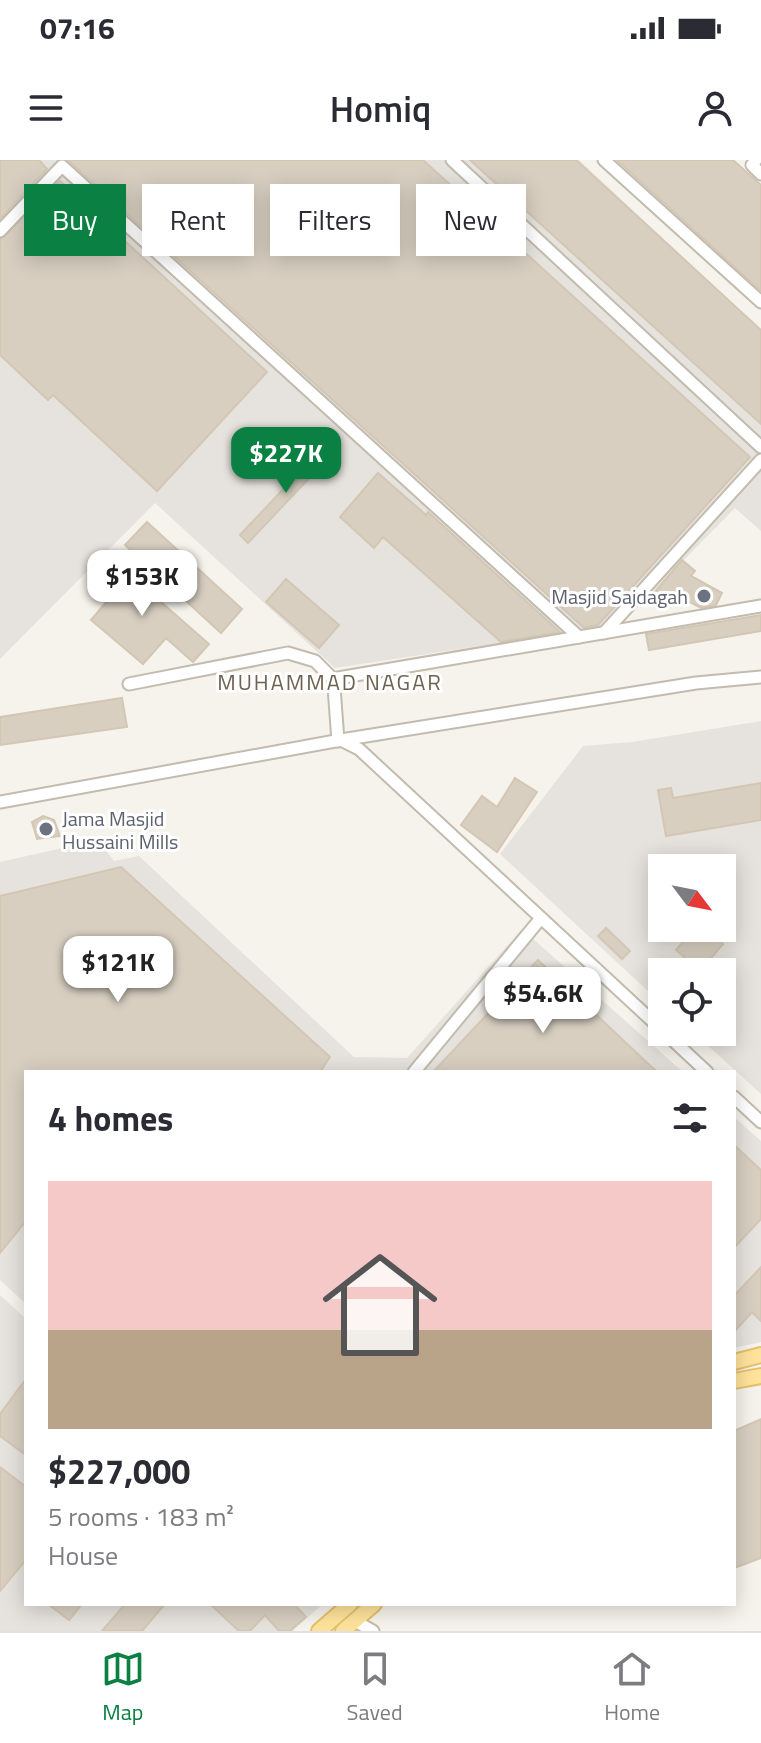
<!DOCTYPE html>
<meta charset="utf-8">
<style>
:root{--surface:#fff;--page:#f2f2f3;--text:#2b2b33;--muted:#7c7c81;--line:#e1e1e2;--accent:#0b8043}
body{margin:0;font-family:"Titillium Web",sans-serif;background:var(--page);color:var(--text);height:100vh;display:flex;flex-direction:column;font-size:30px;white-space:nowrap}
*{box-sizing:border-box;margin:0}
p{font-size:26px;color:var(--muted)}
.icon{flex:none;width:44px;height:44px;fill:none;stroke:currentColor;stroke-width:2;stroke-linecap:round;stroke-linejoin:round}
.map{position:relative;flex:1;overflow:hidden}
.side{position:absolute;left:24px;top:910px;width:712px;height:536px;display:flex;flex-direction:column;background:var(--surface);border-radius:0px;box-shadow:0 4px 20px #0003}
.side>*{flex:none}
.banner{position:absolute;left:24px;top:24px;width:714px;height:72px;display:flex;gap:16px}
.needle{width:52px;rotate:122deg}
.tools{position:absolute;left:648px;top:694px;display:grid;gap:16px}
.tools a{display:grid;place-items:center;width:88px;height:88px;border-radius:0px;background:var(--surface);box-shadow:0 4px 20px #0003;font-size:40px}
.price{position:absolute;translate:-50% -68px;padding:0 18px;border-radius:16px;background:#fff;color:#222;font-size:26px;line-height:52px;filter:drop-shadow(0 2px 4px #0008)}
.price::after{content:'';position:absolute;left:50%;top:48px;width:24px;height:18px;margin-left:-12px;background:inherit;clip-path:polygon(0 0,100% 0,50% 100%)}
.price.active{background:var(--accent);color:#fff}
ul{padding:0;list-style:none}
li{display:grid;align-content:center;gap:16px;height:424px;padding:0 24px}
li+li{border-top:2px solid var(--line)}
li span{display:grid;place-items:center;height:248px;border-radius:0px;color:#555}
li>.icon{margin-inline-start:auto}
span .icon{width:144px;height:144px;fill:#fffc;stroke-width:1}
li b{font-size:34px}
h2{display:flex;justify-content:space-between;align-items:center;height:96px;padding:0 24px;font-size:34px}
.pill{padding:0 28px;border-radius:0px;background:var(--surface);box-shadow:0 4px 20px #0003;font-size:28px;line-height:72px}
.pill.active{background:var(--accent);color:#fff}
.status{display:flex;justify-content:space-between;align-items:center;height:56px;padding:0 40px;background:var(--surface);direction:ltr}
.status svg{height:22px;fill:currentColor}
header{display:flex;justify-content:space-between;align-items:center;height:104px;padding:0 24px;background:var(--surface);font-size:36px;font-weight:600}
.dock{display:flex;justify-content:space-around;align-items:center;height:112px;border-top:2px solid var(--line);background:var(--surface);font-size:22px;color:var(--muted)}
.dock a{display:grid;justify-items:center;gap:4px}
.dock .active{color:var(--accent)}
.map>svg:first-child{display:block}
.industrial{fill:#e6e2dd;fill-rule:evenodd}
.building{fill:#d8cfc1;stroke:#d3c7b4;stroke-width:2}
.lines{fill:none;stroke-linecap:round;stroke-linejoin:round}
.minor-casing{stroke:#c2bbae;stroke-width:15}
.major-casing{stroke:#e6c16a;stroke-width:18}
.minor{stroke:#fff;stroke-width:11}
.major{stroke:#ffe39c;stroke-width:14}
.worship-dot{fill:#6b7280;stroke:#fff;stroke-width:3}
.labels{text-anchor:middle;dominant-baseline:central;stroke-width:6;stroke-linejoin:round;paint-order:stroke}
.worship-label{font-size:20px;fill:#5b616d;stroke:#fff;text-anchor:end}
.neighbourhood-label{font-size:22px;letter-spacing:2px;fill:#6e6250;stroke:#fff}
</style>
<div class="status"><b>07:16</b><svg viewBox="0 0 49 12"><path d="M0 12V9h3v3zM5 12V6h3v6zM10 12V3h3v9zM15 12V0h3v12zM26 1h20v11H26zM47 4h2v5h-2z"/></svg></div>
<header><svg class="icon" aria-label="menu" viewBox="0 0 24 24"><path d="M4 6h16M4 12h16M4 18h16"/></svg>Homiq<svg class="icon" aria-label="person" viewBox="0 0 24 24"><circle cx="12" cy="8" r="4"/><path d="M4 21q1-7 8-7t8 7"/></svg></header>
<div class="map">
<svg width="761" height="1471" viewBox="0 0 761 1471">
<rect width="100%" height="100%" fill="#f6f3ec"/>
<g class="industrial">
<path d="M 0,0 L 579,0 L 761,170 L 761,371 L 735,348 L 620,465 L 335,508 L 155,343 L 0,499 Z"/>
<path d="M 761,561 L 761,934 L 693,872 L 722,872 L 722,812 L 662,812 L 662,844 L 500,694 L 583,586 L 632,582 ZM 662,708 L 722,708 L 722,768 L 662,768 Z"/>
<path d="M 98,680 L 114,701 L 139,696 L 354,897 L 407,898 L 522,769 L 683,912 L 26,912 L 26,1144 L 0,1120 L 0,702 Z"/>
<path d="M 734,957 L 761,981 L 761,1182 L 734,1188 Z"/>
<path d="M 0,1135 L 26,1159 L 26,1444 L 323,1444 L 292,1471 L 0,1471 Z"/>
</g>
<g class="building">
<path d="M 0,0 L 39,0 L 47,9 L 0,59 Z"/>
<path d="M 68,0 L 423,0 L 750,297 L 598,465 L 584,468 Z"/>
<path d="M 470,0 L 576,0 L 761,170 L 761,264 Z"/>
<path d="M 617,0 L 733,0 L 761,25 L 761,131 Z"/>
<path d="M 60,21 L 267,212 L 157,331 L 53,235 L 48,240 L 0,195 L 0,79 Z"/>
<path d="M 323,287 L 331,295 L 248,383 L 240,375 Z"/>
<path d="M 378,313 L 426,355 L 428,352 L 560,472 L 501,482 L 383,377 L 374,388 L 340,357 Z"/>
<path d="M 147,362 L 242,449 L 221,473 L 125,385 Z"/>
<path d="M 112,399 L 209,484 L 193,502 L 166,478 L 143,504 L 91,460 L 114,433 L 96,417 Z"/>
<path d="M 682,400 L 695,411 L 691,416 L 722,433 L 716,445 L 701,448 L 675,434 L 667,445 L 654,433 Z"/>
<path d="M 286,419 L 339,465 L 319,488 L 266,442 Z"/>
<path d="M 761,455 L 761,471 L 649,490 L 646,474 Z"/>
<path d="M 122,538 L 127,567 L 0,585 L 0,557 Z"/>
<path d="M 515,618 L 537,632 L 497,692 L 461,665 L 482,636 L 497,647 Z"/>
<path d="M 761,623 L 761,660 L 666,676 L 658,630 L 671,628 L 673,638 Z"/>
<path d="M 43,656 L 54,660 L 60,676 L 37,679 L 32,662 Z"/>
<path d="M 121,707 L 330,897 L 320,912 L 26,912 L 26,1061 L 0,1093 L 0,736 Z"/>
<path d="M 606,768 L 630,791 L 622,799 L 598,776 Z"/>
<path d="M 695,768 L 704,768 L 723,784 L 700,811 L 676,790 Z"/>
<path d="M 538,800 L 657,912 L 433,912 Z"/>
<path d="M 734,985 L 761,1010 L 761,1059 L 734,1088 Z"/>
<path d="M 761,1107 L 761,1161 L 752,1152 L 734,1172 L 734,1136 Z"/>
<path d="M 26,1219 L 26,1295 L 0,1276 L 0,1254 Z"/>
<path d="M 761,1259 L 761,1398 L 734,1408 L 734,1271 Z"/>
<path d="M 0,1307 L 26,1327 L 26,1400 L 0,1431 Z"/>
<path d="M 48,1444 L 82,1444 L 69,1460 Z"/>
<path d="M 125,1444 L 165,1444 L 142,1471 L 102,1471 Z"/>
<path d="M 210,1444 L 294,1444 L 306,1457 L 290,1471 L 279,1471 L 265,1455 L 250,1471 L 239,1471 Z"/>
</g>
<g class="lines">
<g class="minor-casing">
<g id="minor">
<path d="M 452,0 L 761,287"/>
<path d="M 604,0 L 761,142"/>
<path d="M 756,0 L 752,5 L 761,14"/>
<path d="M 0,71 L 62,6 L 579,477"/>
<path d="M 604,473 L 761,300"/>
<path d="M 129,524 L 288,493 L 315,501 L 336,522"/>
<path d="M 341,580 L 696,523 L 761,517"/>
<path d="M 338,581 L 334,527 L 338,518 L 761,446"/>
<path d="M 0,642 L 341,580 L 359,589 L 662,870"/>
<path d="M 664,872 L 707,912"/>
<path d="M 414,912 L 541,758"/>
<path d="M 734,937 L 761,962"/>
<path d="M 355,1461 L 373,1471"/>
</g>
</g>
<g class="major-casing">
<g id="major">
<path d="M 734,1202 L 761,1195"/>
<path d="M 734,1221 L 761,1216"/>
<path d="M 319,1471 L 350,1444"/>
<path d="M 343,1471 L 374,1444"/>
</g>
</g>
<use href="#minor" class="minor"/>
<use href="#major" class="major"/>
</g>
<g class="worship-dot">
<circle cx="704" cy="436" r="8"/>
<circle cx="46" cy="669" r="8"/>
</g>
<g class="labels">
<g class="worship-label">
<text x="688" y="436">Masjid Sajdagah</text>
<text x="62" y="658" text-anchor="start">Jama Masjid<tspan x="62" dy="23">Hussaini Mills</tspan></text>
</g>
<g class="neighbourhood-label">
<text x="330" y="522">MUHAMMAD NAGAR</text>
</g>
</g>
</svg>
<div class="tools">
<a><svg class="needle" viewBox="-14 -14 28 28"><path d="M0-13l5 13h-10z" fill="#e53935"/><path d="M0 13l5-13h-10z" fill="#7c7c81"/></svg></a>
<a><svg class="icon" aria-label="locate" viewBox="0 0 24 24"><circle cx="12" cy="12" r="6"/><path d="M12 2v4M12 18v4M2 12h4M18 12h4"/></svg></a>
</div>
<b class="price active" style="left:286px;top:335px">$227K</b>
<b class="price" style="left:142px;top:458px">$153K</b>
<b class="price" style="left:118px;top:844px">$121K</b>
<b class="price" style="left:543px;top:875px">$54.6K</b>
<div class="banner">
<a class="pill active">Buy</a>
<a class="pill">Rent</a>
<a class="pill">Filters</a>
<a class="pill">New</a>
</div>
<section class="side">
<h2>4 homes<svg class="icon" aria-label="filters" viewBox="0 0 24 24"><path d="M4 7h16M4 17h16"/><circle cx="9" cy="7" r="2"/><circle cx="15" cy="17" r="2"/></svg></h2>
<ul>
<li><span style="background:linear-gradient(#f6c9c9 60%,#b9a48a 0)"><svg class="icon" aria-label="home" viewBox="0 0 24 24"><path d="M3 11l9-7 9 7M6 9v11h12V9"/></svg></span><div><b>$227,000</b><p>5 rooms · 183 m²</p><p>House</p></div></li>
</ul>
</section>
</div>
<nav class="dock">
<a class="active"><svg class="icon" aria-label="map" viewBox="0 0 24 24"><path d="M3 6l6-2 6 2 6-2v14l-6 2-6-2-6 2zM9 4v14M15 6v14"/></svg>Map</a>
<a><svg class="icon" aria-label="saved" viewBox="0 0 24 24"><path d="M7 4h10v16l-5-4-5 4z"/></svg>Saved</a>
<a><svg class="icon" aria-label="home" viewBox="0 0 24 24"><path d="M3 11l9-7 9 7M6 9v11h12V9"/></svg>Home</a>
</nav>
